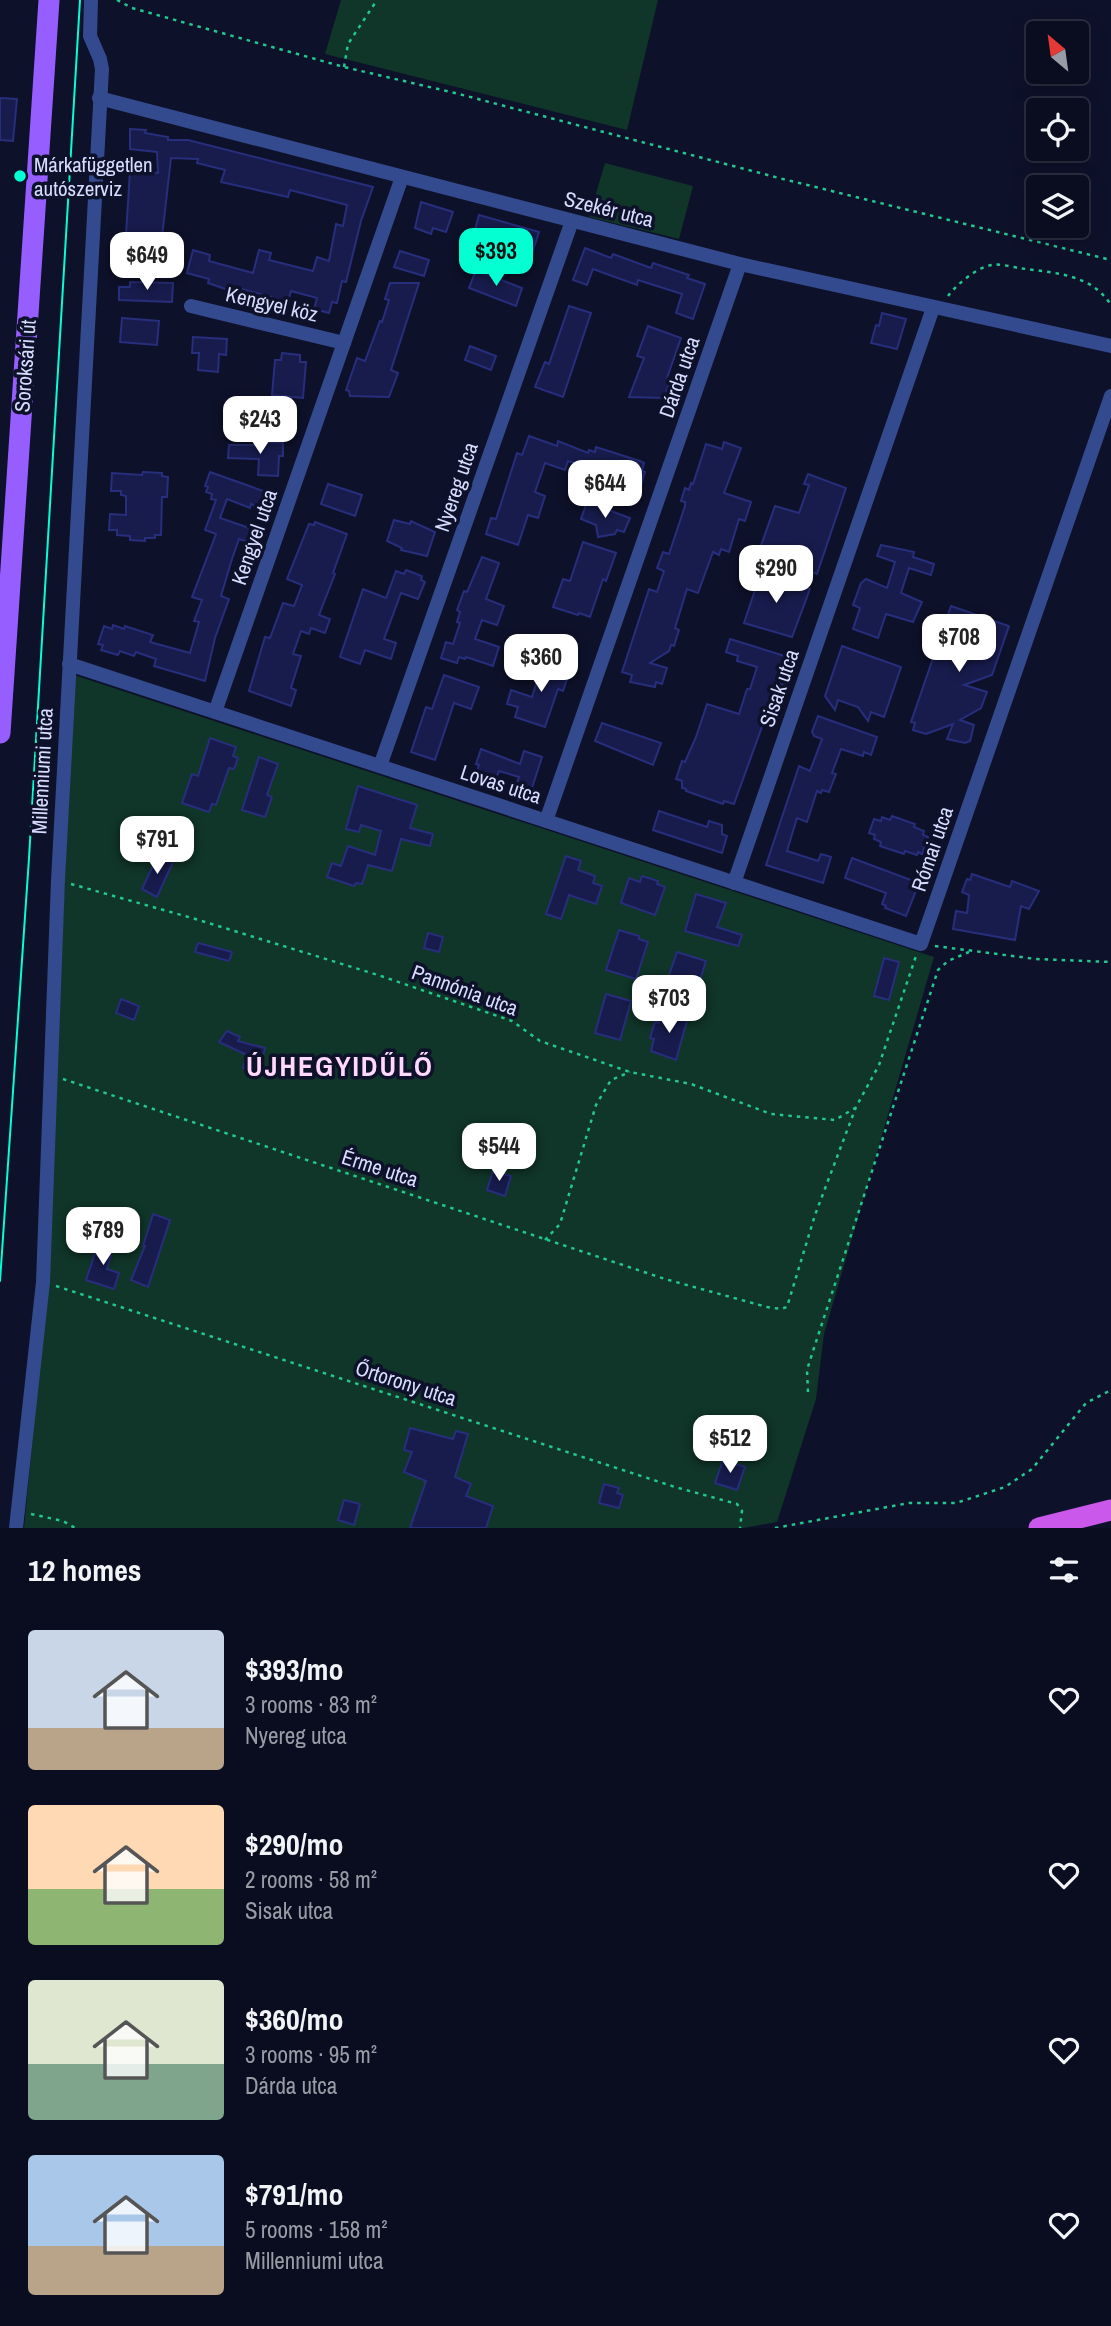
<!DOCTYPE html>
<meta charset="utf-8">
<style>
:root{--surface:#0a0d20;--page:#131629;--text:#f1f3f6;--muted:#999ca5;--line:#2a2d3e;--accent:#03ffd2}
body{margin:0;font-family:"Archivo Narrow",sans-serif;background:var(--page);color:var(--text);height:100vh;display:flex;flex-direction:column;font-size:26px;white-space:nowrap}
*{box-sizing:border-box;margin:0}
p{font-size:23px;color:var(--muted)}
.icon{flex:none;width:38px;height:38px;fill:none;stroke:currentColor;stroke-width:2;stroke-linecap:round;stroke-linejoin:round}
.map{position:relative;height:1528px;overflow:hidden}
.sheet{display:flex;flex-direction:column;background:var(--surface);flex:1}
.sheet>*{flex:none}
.needle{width:46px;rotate:331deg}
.fabs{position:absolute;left:1026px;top:21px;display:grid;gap:14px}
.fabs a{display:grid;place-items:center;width:63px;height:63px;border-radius:7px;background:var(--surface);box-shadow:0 4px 18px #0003,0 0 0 2px var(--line);font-size:35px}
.price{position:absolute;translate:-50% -60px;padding:0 16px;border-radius:14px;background:#fff;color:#222;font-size:23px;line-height:46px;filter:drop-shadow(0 2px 4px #0008)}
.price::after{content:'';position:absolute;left:50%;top:42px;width:21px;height:16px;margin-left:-10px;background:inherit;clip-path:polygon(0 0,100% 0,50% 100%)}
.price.selected{background:var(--accent);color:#111}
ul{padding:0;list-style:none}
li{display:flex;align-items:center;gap:21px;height:175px;padding:0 28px}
li span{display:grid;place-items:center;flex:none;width:196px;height:140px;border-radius:7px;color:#555}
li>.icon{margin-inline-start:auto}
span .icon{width:84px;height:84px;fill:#fffc;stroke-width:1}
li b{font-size:30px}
h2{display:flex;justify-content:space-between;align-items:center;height:84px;padding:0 28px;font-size:30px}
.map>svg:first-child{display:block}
.green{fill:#103529}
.building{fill:#181c4d;stroke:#272e7c;stroke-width:2}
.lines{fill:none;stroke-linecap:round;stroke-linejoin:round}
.path{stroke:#23c78f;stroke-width:2.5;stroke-dasharray:3.5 5;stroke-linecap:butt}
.minor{stroke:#344a8e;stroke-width:14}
.primary{stroke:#965eff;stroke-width:21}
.trunk{stroke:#ca58ea;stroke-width:21}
.tram{stroke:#03ffd2;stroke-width:2}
.poi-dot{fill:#03ffd2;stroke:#0e112a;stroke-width:2.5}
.labels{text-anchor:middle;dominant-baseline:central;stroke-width:7;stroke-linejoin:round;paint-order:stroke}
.poi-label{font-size:21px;fill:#d7ddff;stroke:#0e112a;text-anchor:start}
.street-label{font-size:21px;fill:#d7ddff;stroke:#0e112a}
.district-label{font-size:28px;font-weight:bold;letter-spacing:2px;fill:#ffd9fc;stroke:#0e112a}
</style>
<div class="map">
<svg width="1111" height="1528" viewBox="0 0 1111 1528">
<rect width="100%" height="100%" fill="#0e112a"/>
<g class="green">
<path d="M 341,0 L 658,0 L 627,130 L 325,54 Z"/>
<path d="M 605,163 L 693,186 L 679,239 L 589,217 Z"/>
<path d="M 74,675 L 934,957 L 824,1334 L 816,1399 L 777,1522 L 744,1528 L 24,1528 L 46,1299 Z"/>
</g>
<g class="building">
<path d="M 0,98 L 17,99 L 13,141 L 0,140 Z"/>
<path d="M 130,129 L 146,130 L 145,133 L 168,137 L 168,140 L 188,140 L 373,187 L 361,221 L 346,282 L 342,281 L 337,303 L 332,302 L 329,313 L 314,309 L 317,298 L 291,291 L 288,302 L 242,289 L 240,294 L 208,283 L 209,279 L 187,273 L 193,250 L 210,255 L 209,261 L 253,273 L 259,250 L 271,253 L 269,260 L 313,271 L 317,257 L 329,261 L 336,224 L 343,226 L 347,205 L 290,190 L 288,197 L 221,182 L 225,170 L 197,163 L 198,159 L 171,158 L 162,237 L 126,234 L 130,171 L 158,173 L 157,152 L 130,149 Z"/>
<path d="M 421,202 L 453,212 L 446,232 L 433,228 L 431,234 L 415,228 Z"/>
<path d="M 479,215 L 539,232 L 530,260 L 518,256 L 519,252 L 509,249 L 509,247 L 473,237 Z"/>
<path d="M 585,248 L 611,258 L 613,254 L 651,268 L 653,263 L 689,275 L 687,278 L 705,284 L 693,319 L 676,313 L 682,294 L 638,280 L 637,285 L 593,269 L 587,285 L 573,280 Z"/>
<path d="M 400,251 L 429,260 L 424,276 L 394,267 Z"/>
<path d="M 476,270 L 522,288 L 516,306 L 469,288 Z"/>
<path d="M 130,282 L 173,283 L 172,302 L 119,300 L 119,287 L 130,287 Z"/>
<path d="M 390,283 L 419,283 L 391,370 L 398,373 L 389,397 L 350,396 L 349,391 L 346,390 L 357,358 L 365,361 L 380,321 L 382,322 L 389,300 L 385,299 Z"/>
<path d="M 569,306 L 591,313 L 563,397 L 535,387 L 545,362 L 549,364 Z"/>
<path d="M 882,313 L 906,319 L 897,349 L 871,343 L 876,325 L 879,326 Z"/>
<path d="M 122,318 L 159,321 L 157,345 L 120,342 Z"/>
<path d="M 648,326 L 681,338 L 667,378 L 671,379 L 664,398 L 629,397 L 644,358 L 637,356 Z"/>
<path d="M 193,337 L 227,339 L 226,355 L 219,354 L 218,372 L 198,370 L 199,353 L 192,353 Z"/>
<path d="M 470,346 L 496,356 L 491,370 L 465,360 Z"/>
<path d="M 282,353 L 300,355 L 300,362 L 306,362 L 303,398 L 272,395 L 275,360 L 281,360 Z"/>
<path d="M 529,436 L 557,446 L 558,441 L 588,453 L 589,450 L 595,452 L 596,447 L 640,461 L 644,463 L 642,471 L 645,472 L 640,489 L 637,488 L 635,495 L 589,481 L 591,476 L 585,474 L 587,467 L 568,461 L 565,470 L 545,463 L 535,492 L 545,496 L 538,518 L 528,515 L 518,545 L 486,534 L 491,518 L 496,519 L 517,453 L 522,455 Z"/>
<path d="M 259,442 L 283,443 L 283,456 L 279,456 L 278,476 L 258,475 L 259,459 L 228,458 L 229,445 L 259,445 Z"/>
<path d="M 724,442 L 741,448 L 724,493 L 751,502 L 745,521 L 739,519 L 729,552 L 721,549 L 719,555 L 713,552 L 698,593 L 687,589 L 675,628 L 679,630 L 674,646 L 671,645 L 669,651 L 650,663 L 667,668 L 662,684 L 656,682 L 655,687 L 630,682 L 632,675 L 622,672 L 649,589 L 657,592 L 664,571 L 657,568 L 663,552 L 669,554 L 685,506 L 685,502 L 681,501 L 685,488 L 689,490 L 691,483 L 693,484 L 706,444 L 722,449 Z"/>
<path d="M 143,472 L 162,473 L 162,476 L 168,477 L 167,497 L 162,497 L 161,535 L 155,535 L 155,538 L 145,538 L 145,541 L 130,540 L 130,536 L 117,535 L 117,530 L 109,530 L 110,514 L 126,515 L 126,496 L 121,495 L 121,491 L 111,491 L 112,473 L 142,475 Z"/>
<path d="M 210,472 L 266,492 L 260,508 L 251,504 L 250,508 L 227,499 L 220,518 L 252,529 L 248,542 L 239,539 L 232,559 L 221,596 L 229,599 L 215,638 L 205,681 L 154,666 L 156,659 L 136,652 L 134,656 L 120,651 L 118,655 L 101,650 L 103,645 L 98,644 L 104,626 L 112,629 L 113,625 L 124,629 L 125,626 L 153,635 L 150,642 L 190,653 L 199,622 L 194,621 L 202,600 L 192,597 L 216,534 L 205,530 L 216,500 L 211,499 L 212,494 L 206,492 L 208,487 L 205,486 Z"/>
<path d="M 808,474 L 846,488 L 817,574 L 758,554 L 775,506 L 799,513 L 809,485 L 804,484 Z"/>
<path d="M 328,484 L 362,495 L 355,516 L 321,504 Z"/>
<path d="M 587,502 L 630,518 L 624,532 L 617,530 L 615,534 L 598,537 L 596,525 L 581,519 Z"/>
<path d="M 394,520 L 410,524 L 411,521 L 435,532 L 427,556 L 401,550 L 402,548 L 387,541 Z"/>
<path d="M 315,522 L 347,534 L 333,573 L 335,574 L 319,615 L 330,619 L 325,633 L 311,628 L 309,634 L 301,631 L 293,654 L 301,656 L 291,688 L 296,690 L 291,706 L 249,691 L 265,637 L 270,638 L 283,603 L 294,606 L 302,585 L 287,579 L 309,524 L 314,525 Z"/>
<path d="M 583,542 L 616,553 L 606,581 L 603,579 L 590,617 L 579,613 L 578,615 L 553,607 L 563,579 L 570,581 Z"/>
<path d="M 881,545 L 914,552 L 913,557 L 934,564 L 931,575 L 909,568 L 901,593 L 922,602 L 913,622 L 886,614 L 878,638 L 853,629 L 860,608 L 853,605 L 861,583 L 866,579 L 887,588 L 895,562 L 877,556 Z"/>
<path d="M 482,557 L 499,563 L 486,599 L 504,606 L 497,625 L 482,620 L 475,639 L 499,647 L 493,666 L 466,657 L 465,659 L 459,657 L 457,663 L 441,658 L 446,642 L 453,644 L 460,623 L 457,622 L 460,612 L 457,610 L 464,591 L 467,592 Z"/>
<path d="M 406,570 L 422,576 L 421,580 L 425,582 L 418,599 L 401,593 L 384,639 L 396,643 L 391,659 L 365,650 L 360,664 L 340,657 L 363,589 L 386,598 L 396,571 L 404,574 Z"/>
<path d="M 752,573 L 810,589 L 792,637 L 744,623 L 755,590 L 748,588 Z"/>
<path d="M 951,606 L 1009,626 L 992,675 L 964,685 L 987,692 L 981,708 L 960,720 L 974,725 L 970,741 L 965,743 L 947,739 L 953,724 L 926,734 L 913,730 L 915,723 L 911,722 Z"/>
<path d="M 730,639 L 788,657 L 779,683 L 787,686 L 781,705 L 771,702 L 734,804 L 724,801 L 723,804 L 686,791 L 686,789 L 682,788 L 682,781 L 676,779 L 682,761 L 685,762 L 696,737 L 707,704 L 739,714 L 747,689 L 750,689 L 757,667 L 737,661 L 738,656 L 726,652 Z"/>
<path d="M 842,646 L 901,667 L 884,717 L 871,712 L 868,721 L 858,707 L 838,700 L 835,710 L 825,696 Z"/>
<path d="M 544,658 L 571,667 L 563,691 L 558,689 L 545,727 L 515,717 L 518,707 L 507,704 L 511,690 L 532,697 Z"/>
<path d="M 444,675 L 479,687 L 471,709 L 454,703 L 435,760 L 411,752 L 426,707 L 432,709 Z"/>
<path d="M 818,716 L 877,737 L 871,755 L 864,752 L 863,756 L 841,749 L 832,773 L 836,774 L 829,792 L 822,790 L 821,793 L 817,791 L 807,822 L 797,818 L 787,851 L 818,861 L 821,854 L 831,857 L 823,883 L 766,865 L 799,766 L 810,771 L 822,739 L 814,736 L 812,732 Z"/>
<path d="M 602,723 L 661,743 L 653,765 L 595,741 Z"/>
<path d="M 210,738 L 236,747 L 233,756 L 238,758 L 234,769 L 229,768 L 216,805 L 212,804 L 209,812 L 182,803 L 192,774 L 198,776 Z"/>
<path d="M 481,749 L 520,764 L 524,751 L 542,757 L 531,791 L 516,786 L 519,777 L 499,771 L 496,778 L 477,771 L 479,765 L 476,764 Z"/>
<path d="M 259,757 L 278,764 L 267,795 L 272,797 L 265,817 L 242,810 Z"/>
<path d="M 358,786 L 417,805 L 410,828 L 433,834 L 430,846 L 401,839 L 392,871 L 368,865 L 362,884 L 356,883 L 354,886 L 327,877 L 332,863 L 341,866 L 348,846 L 375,855 L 381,831 L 361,825 L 359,832 L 346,829 Z"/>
<path d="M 659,811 L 707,827 L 709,821 L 722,825 L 722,834 L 727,836 L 722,853 L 653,830 Z"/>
<path d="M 892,816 L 915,824 L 914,827 L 924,831 L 923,835 L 928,837 L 922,854 L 918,852 L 917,855 L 905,851 L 904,854 L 880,846 L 881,842 L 874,839 L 875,835 L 869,833 L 874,819 L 881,821 L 882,817 L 890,820 Z"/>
<path d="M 158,855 L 173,862 L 157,897 L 142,889 Z"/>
<path d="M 566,856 L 581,861 L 578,870 L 595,876 L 593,883 L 602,886 L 596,904 L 569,895 L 561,919 L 546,914 Z"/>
<path d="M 852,858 L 919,883 L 906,916 L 885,908 L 886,906 L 882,904 L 886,893 L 845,878 Z"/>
<path d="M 972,874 L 1010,887 L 1012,881 L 1039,891 L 1029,909 L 1021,906 L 1015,940 L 953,929 L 956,911 L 967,913 L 969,895 L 962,892 L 967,879 L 970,880 Z"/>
<path d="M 642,876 L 658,881 L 657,884 L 665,887 L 655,915 L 621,903 L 629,878 L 640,882 Z"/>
<path d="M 696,894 L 726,903 L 717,927 L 742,935 L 738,946 L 685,931 Z"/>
<path d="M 619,930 L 639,936 L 639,939 L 648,942 L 636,979 L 606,970 Z"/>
<path d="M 428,933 L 443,937 L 439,952 L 424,948 Z"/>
<path d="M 198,943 L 232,952 L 229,961 L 195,952 Z"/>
<path d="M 677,952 L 706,961 L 694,1000 L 669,992 L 670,989 L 665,987 Z"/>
<path d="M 884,958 L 899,962 L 889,1000 L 874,996 Z"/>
<path d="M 606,994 L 631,1001 L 620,1040 L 595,1033 Z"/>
<path d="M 121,999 L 139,1006 L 134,1020 L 116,1013 Z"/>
<path d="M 663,1012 L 688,1017 L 676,1060 L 651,1051 L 654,1039 L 650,1038 L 655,1022 L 659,1023 Z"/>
<path d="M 227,1031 L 240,1037 L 238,1041 L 265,1048 L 259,1073 L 243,1068 L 247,1055 L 219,1042 Z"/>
<path d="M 493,1171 L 511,1176 L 505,1196 L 487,1190 Z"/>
<path d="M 77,1213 L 102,1221 L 96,1237 L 72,1229 Z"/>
<path d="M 153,1214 L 170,1220 L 148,1287 L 131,1280 L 145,1246 L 143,1246 Z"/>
<path d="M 99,1241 L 114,1246 L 107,1269 L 119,1273 L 114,1289 L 86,1280 Z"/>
<path d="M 410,1428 L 453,1439 L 456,1431 L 468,1434 L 455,1477 L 471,1484 L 466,1496 L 493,1506 L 486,1528 L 410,1528 L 426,1481 L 404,1472 L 412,1452 L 404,1450 Z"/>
<path d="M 723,1460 L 745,1467 L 737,1490 L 715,1483 Z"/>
<path d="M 604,1484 L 619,1488 L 617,1493 L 623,1495 L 619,1508 L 599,1503 Z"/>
<path d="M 344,1500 L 360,1504 L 354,1525 L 338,1520 Z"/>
</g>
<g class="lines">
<g class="path">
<path d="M 117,0 L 132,8 L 344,67 L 455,93 L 779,178 L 1111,260"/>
<path d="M 344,67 L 348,44 L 377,0"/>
<path d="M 948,296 C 956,285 977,267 992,265 C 999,263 1011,267 1019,268 C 1052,273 1091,273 1111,305"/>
<path d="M 71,884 L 192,918 L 378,975 L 512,1021 L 540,1041 L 630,1072 L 691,1084 L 771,1114 L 835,1120 L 855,1108"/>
<path d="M 935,946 L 1036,959 L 1111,962"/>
<path d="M 63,1079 L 665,1279 L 767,1307 L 781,1309 L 787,1307 L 815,1215 L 856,1107 L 879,1065 L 916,956"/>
<path d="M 545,1240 L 560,1224 L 596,1105 L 611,1080 L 630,1072"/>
<path d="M 56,1286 L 675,1487 L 737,1504 L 742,1511 L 740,1528"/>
<path d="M 808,1392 L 807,1370 L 813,1351 L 938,970 L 948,961 L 969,952"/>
<path d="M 31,1514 L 63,1521 L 75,1528"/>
<path d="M 775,1528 L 909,1503 L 956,1503 L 1005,1487 L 1032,1469 L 1086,1403 L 1111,1390"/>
</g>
<g class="minor">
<path d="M 99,98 L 740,264 L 1111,346"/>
<path d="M 191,306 L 344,343"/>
<path d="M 69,664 L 921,944 L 1111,396"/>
<path d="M 215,712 L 402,177"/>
<path d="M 380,766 L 572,221"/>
<path d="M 546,821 L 740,264"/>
<path d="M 734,883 L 933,308"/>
<path d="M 16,1528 L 43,1282 L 58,880 L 102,69 L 100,59 L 90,36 L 91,0"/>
</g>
<path class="primary" d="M 0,733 L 49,0"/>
<path class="trunk" d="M 1039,1528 L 1111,1510"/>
<path class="tram" d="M 0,1281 L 29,858 L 80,0"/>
</g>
<circle class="poi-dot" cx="20" cy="176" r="7"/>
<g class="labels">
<g class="poi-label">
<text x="34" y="164">Márkafüggetlen<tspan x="34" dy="24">autószerviz</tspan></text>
</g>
<g class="street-label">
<text transform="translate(609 209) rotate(14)">Szekér utca</text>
<text transform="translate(272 304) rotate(13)">Kengyel köz</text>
<text transform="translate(25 366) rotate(-86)">Soroksári út</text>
<text transform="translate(679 377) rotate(-71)">Dárda utca</text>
<text transform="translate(456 487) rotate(-71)">Nyereg utca</text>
<text transform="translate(254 537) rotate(-71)">Kengyel utca</text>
<text transform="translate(779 688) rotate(-71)">Sisak utca</text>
<text transform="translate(42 771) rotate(-87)">Millenniumi utca</text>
<text transform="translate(501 784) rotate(18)">Lovas utca</text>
<text transform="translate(932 849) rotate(-71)">Római utca</text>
<text transform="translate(465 990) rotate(20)">Pannónia utca</text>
<text transform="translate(380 1168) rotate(18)">Érme utca</text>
<text transform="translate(406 1383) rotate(18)">Őrtorony utca</text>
</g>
<g class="district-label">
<text x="340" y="1066">ÚJHEGYIDŰLŐ</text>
</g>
</g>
</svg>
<div class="fabs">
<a><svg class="needle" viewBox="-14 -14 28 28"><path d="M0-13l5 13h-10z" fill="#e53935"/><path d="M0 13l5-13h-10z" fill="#999ca5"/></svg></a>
<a><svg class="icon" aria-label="locate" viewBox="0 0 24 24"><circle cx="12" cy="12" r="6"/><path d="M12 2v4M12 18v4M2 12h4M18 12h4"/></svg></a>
<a><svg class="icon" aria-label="layers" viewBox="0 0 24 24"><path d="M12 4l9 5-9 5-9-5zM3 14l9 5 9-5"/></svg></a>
</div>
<b class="price selected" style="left:496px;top:288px">$393</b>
<b class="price" style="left:147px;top:292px">$649</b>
<b class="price" style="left:260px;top:456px">$243</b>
<b class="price" style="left:605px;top:520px">$644</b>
<b class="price" style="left:776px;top:605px">$290</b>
<b class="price" style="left:959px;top:674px">$708</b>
<b class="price" style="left:541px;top:694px">$360</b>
<b class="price" style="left:157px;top:876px">$791</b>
<b class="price" style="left:669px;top:1035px">$703</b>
<b class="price" style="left:499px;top:1183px">$544</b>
<b class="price" style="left:103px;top:1267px">$789</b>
<b class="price" style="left:730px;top:1475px">$512</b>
</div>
<section class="sheet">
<h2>12 homes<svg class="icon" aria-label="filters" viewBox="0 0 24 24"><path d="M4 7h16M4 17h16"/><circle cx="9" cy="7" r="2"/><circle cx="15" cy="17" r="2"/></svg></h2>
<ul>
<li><span style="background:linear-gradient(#c9d6e8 70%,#b9a48a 0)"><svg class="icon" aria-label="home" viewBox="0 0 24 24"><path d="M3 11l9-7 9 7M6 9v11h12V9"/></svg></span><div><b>$393/mo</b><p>3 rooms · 83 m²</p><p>Nyereg utca</p></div><svg class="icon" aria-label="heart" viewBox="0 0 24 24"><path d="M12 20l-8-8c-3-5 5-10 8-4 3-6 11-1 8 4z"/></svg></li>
<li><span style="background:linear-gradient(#ffd9b3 60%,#8fb573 0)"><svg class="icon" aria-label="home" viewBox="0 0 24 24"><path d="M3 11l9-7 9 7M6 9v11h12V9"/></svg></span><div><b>$290/mo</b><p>2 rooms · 58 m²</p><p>Sisak utca</p></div><svg class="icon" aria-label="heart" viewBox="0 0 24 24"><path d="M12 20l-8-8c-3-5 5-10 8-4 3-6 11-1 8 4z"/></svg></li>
<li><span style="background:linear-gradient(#dfe7d0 60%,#7fa58c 0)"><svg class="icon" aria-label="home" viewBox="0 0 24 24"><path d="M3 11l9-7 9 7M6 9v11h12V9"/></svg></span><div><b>$360/mo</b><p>3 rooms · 95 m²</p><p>Dárda utca</p></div><svg class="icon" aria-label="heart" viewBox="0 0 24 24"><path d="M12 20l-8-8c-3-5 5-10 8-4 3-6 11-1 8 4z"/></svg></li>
<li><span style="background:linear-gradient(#a9c7e8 65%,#b9a48a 0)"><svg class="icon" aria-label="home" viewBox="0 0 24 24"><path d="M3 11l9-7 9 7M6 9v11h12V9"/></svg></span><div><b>$791/mo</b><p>5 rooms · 158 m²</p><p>Millenniumi utca</p></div><svg class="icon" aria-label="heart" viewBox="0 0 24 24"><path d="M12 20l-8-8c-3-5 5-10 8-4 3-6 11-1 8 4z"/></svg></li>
</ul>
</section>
